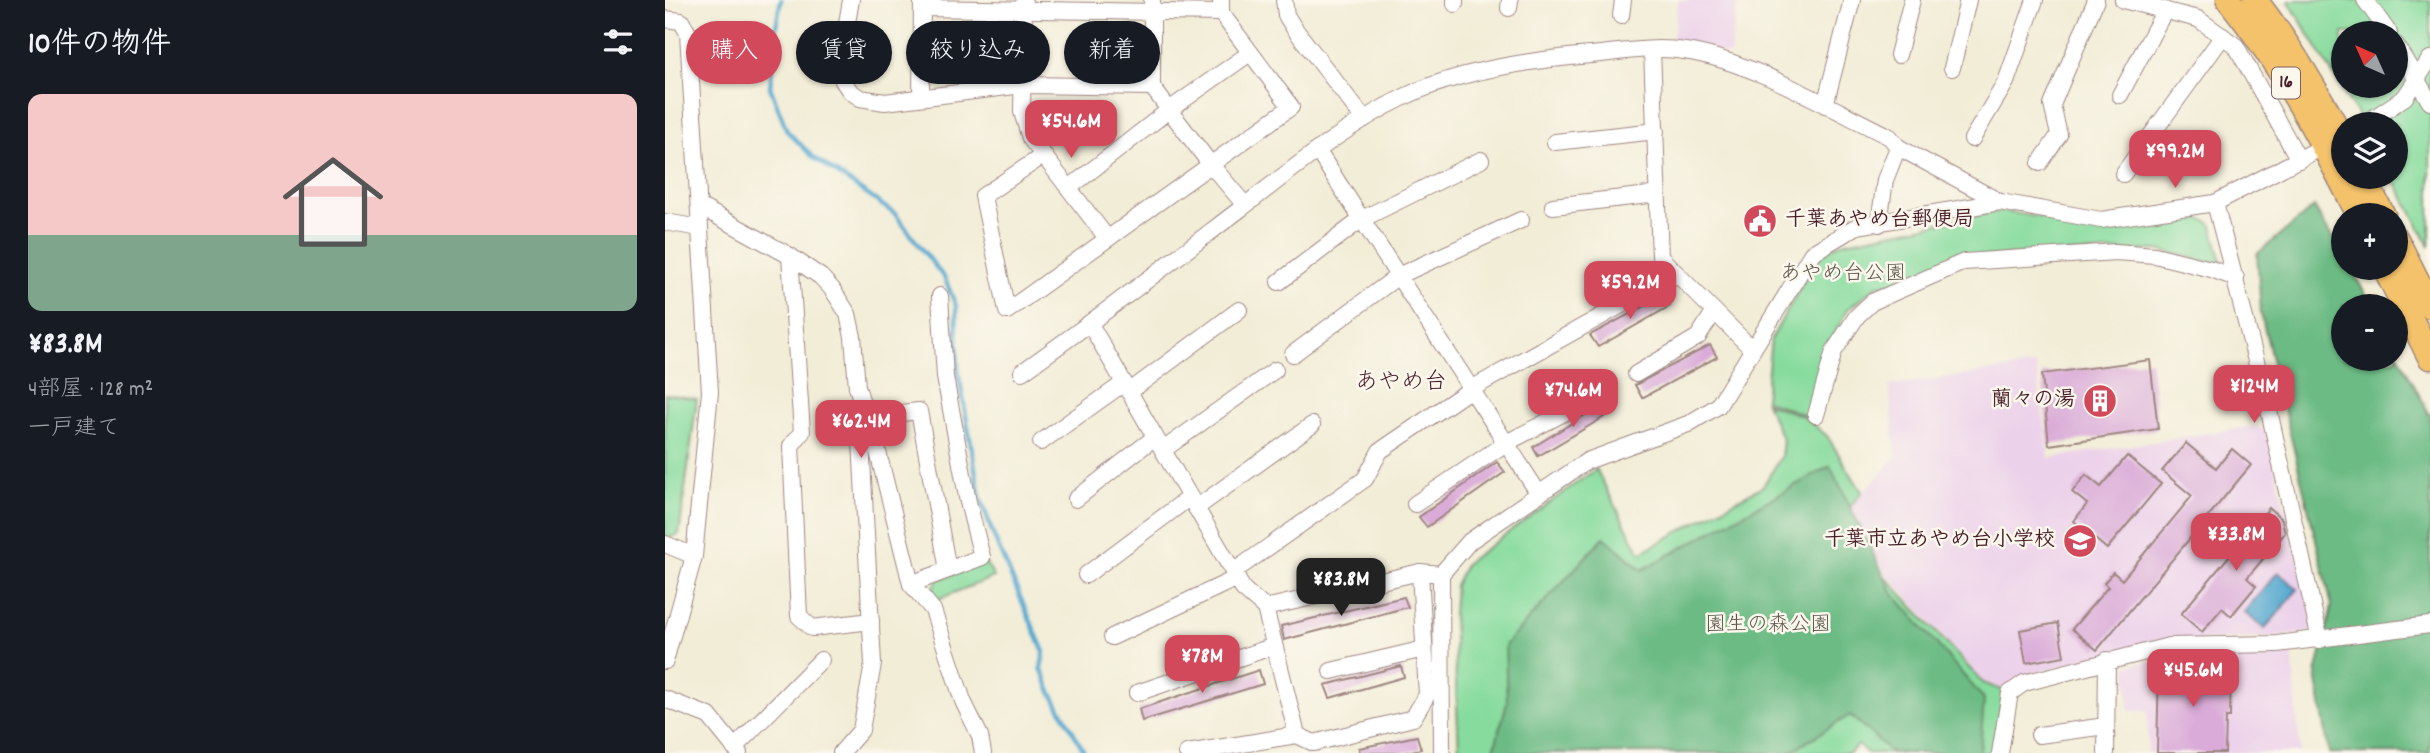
<!DOCTYPE html>
<html lang="ja">
<meta charset="utf-8">
<style>
:root{--surface:#171b24;--page:#242831;--text:#f1f3f6;--muted:#9ea1a6;--accent:#d1495b}
body{margin:0;font-family:Dekko,"Klee One",sans-serif;background:var(--page);color:var(--text);height:100vh;display:flex;flex-direction:column;font-size:26px;white-space:nowrap}
*{box-sizing:border-box;margin:0}
p{font-size:23px;color:var(--muted)}
.icon{flex:none;width:38px;height:38px;fill:none;stroke:currentColor;stroke-width:2;stroke-linecap:round;stroke-linejoin:round}
.map{position:relative;flex:1;overflow:hidden}
.details{display:flex;flex-direction:column;background:var(--surface);width:665px}
.details>*{flex:none}
.guide{position:absolute;left:21px;top:21px;width:665px;height:63px;display:flex;gap:14px}
.needle{width:46px;rotate:315deg}
.fabs{position:absolute;left:1666px;top:21px;display:grid;gap:14px}
.fabs a{display:grid;place-items:center;width:77px;height:77px;border-radius:50%;background:var(--surface);box-shadow:0 2px 5px #0004;font-size:35px}
.price{position:absolute;translate:-50% -60px;padding:0 16px;border-radius:14px;background:var(--accent);color:#fff;font-size:23px;line-height:46px;filter:drop-shadow(0 2px 4px #0008)}
.price::after{content:'';position:absolute;left:50%;top:42px;width:21px;height:16px;margin-left:-10px;background:inherit;clip-path:polygon(0 0,100% 0,50% 100%)}
.price.on{background:#222;color:#fff}
ul{padding:0;list-style:none}
li{display:grid;align-content:center;gap:14px;height:371px;padding:0 28px}
li span{display:grid;place-items:center;height:217px;border-radius:14px;color:#555}
li>.icon{margin-inline-start:auto}
span .icon{width:126px;height:126px;fill:#fffc;stroke-width:1}
li b{font-size:30px}
h2{display:flex;justify-content:space-between;align-items:center;height:84px;padding:0 28px;font-size:30px}
.pill{padding:0 24px;border-radius:32px;background:var(--surface);box-shadow:0 2px 5px #0004;font-size:24px;line-height:63px}
.pill.on{background:var(--accent);color:#fff}
main{display:flex;flex:1;min-height:0}
.map>svg:first-child{display:block}
.built{fill:#ecd1ea}
.green{fill:#86db9d;stroke:#687d64;stroke-width:2;fill-rule:evenodd}
.forest{fill:#6cbb84;stroke:#5b6d58;stroke-width:2}
.water{fill:#53a7cf;stroke:#4e637d;stroke-width:2}
.lines{fill:none;stroke-linecap:round;stroke-linejoin:round}
.stream{stroke:#53a7cf;stroke-width:4.5}
.building{fill:#daabd8}
.minor-casing{stroke:#9e8681;stroke-width:18}
.highway-casing{stroke:#9e8681;stroke-width:27}
.minor{stroke:#fff;stroke-width:16}
.highway{stroke:#f4c26a;stroke-width:24}
.labels{text-anchor:middle;dominant-baseline:central;stroke-width:5;stroke-linejoin:round;paint-order:stroke}
.shield{fill:#fbf7ec;stroke:#7f6065;stroke-width:2}
.shield-label{font-size:19px;font-weight:bold;fill:#4a1f2b}
.poi-label{font-size:21px;font-weight:bold;fill:#4a1f2b;stroke:#fbf7ec;text-anchor:end}
.park-label{font-size:21px;fill:#5c574d;stroke:#fbf7ec}
.neighbourhood-label{font-size:23px;fill:#4a1f2b;stroke:#fbf7ec}
</style>
<main>
<section class="details">
<h2>10件の物件<svg class="icon" aria-label="filters" viewBox="0 0 24 24"><path d="M4 7h16M4 17h16"/><circle cx="9" cy="7" r="2"/><circle cx="15" cy="17" r="2"/></svg></h2>
<ul>
<li><span style="background:linear-gradient(#f6c9c9 65%,#7fa58c 0)"><svg class="icon" aria-label="home" viewBox="0 0 24 24"><path d="M3 11l9-7 9 7M6 9v11h12V9"/></svg></span><div><b>¥83.8M</b><p>4部屋 · 128 m²</p><p>一戸建て</p></div></li>
</ul>
</section>
<div class="map">
<svg width="1765" height="753" viewBox="0 0 1765 753">
<rect width="100%" height="100%" fill="#fbf7ec"/>
<filter id="ink" filterUnits="userSpaceOnUse"><feTurbulence type="fractalNoise" baseFrequency=".0143" numOctaves="2"/><feDisplacementMap in="SourceGraphic" scale="14" xChannelSelector="R" yChannelSelector="G"/><feConvolveMatrix kernelMatrix="1 2 1 2 8 2 1 2 1" color-interpolation-filters="sRGB"/></filter>
<filter id="wash" filterUnits="userSpaceOnUse"><feTurbulence type="fractalNoise" baseFrequency=".00686" numOctaves="4" result="noise"/><feDisplacementMap in="SourceGraphic" scale="28" xChannelSelector="R" yChannelSelector="G"/><feGaussianBlur stdDeviation="1.57" result="paint"/><feColorMatrix in="noise" values="0 0 0 0 0 0 0 0 0 0 0 0 0 0 0 0 0 1.4 0 .05"/><feComposite in="paint" operator="in"/></filter>
<g filter="url(#wash)">
<rect width="100%" height="100%" fill="#f2edd7"/>
<g class="built">
<path d="M 1014,0 L 1084,0 L 1084,5 L 1072,4 L 1065,55 L 1007,43 Z"/>
<path d="M 1371,365 L 1384,458 L 1591,426 L 1600,430 L 1650,626 L 1642,633 L 1609,637 L 1491,642 L 1351,678 L 1340,690 L 1319,682 L 1221,573 L 1184,509 L 1231,457 L 1224,386 Z"/>
<path d="M 1627,648 L 1635,753 L 1483,753 L 1483,711 L 1464,711 L 1462,666 L 1521,653 Z"/>
</g>
<g class="green">
<path d="M 1623,0 L 1765,0 L 1765,247 L 1728,177 L 1731,177 L 1731,124 L 1698,124 ZM 1678,33 L 1731,33 L 1731,86 L 1678,86 Z"/>
<path d="M 1335,211 L 1437,227 L 1535,219 L 1546,223 L 1557,262 L 1554,264 L 1492,250 L 1301,257 L 1237,283 L 1212,285 L 1182,310 L 1163,347 L 1143,416 L 1100,400 L 1106,339 L 1146,269 L 1159,252 L 1176,243 Z"/>
<path d="M 0,394 L 32,399 L 14,534 L 2,539 L 0,538 Z"/>
<path d="M 1101,403 L 1138,416 L 1162,436 L 1197,492 L 1182,510 L 1218,574 L 1318,683 L 1339,691 L 1327,753 L 1202,753 L 1193,745 L 1184,753 L 794,753 L 788,614 L 790,585 L 801,563 L 931,469 L 975,553 L 1098,486 L 1116,457 L 1118,440 Z"/>
<path d="M 320,562 L 329,577 L 271,600 L 267,590 L 273,580 Z"/>
</g>
<g class="forest">
<path d="M 1649,207 L 1678,256 L 1678,268 L 1685,268 L 1708,306 L 1678,306 L 1678,359 L 1731,359 L 1731,350 L 1765,416 L 1765,753 L 1664,753 L 1651,674 L 1667,606 L 1596,314 L 1592,254 Z"/>
<path d="M 1165,466 L 1227,592 L 1319,699 L 1315,753 L 1227,753 L 1185,715 L 1124,753 L 828,753 L 842,703 L 840,645 L 939,537 L 977,570 Z"/>
</g>
<path class="water" d="M 1613,572 L 1633,589 L 1600,629 L 1579,612 Z"/>
<g class="lines">
<path class="stream" d="M 116,0 L 111,27 L 105,87 L 122,131 L 147,156 L 230,214 L 280,279 L 291,306 L 293,370 L 315,497 L 329,537 L 379,652 L 376,668 L 386,692 L 420,753"/>
</g>
<g id="blocks">
<g class="building">
<path d="M 1002,294 L 1005,306 L 933,347 L 925,335 Z"/>
<path d="M 1045,345 L 1052,357 L 977,398 L 970,385 Z"/>
<path d="M 1485,360 L 1493,429 L 1384,445 L 1377,374 Z"/>
<path d="M 940,403 L 946,413 L 873,456 L 868,447 Z"/>
<path d="M 1521,443 L 1551,468 L 1567,449 L 1586,465 L 1432,650 L 1407,629 L 1443,587 L 1439,583 L 1448,572 L 1457,580 L 1527,496 L 1497,471 Z"/>
<path d="M 1462,456 L 1496,484 L 1442,549 L 1409,521 L 1422,504 L 1407,492 L 1421,475 L 1436,487 Z"/>
<path d="M 832,462 L 840,472 L 762,527 L 754,517 Z"/>
<path d="M 1604,508 L 1617,519 L 1620,533 L 1582,578 L 1591,586 L 1566,616 L 1557,608 L 1537,632 L 1516,614 Z"/>
<path d="M 739,597 L 743,607 L 619,640 L 616,626 Z"/>
<path d="M 1393,623 L 1399,656 L 1361,663 L 1355,630 Z"/>
<path d="M 1494,665 L 1566,667 L 1565,717 L 1561,717 L 1560,753 L 1492,753 Z"/>
<path d="M 736,666 L 739,677 L 665,698 L 660,685 Z"/>
<path d="M 594,670 L 598,684 L 477,721 L 474,709 Z"/>
<path d="M 752,736 L 756,749 L 738,753 L 695,753 L 694,748 Z"/>
</g>
</g>
</g>
<g filter="url(#ink)">
<use href="#blocks" fill-opacity="0" stroke="#9e8681" stroke-width="2"/>
<g class="lines">
<g class="minor-casing">
<g id="minor">
<path d="M 186,0 L 174,69 L 178,81 L 185,91 L 195,98 L 220,102 L 358,85 L 487,87"/>
<path d="M 487,0 L 487,87 L 546,165 L 580,205"/>
<path d="M 619,0 L 621,15 L 629,28 L 699,119"/>
<path d="M 1458,0 L 1533,19 L 1571,46 L 1634,160"/>
<path d="M 1700,0 L 1724,33"/>
<path d="M 359,2 L 357,112 L 365,138 L 442,238"/>
<path d="M 790,4 L 790,0"/>
<path d="M 257,8 L 556,13"/>
<path d="M 844,8 L 845,0"/>
<path d="M 956,16 L 958,0"/>
<path d="M 0,19 L 16,21 L 23,33 L 45,392 L 29,556 L 0,661"/>
<path d="M 1731,45 L 1765,102"/>
<path d="M 987,50 L 995,257 L 1087,349"/>
<path d="M 1233,55 L 1247,0"/>
<path d="M 1287,68 L 1303,0"/>
<path d="M 1455,95 L 1500,10"/>
<path d="M 256,96 L 257,0"/>
<path d="M 1160,105 L 1187,0"/>
<path d="M 1700,124 L 1740,97 L 1765,59"/>
<path d="M 1307,139 L 1341,82 L 1370,0"/>
<path d="M 890,142 L 991,131"/>
<path d="M 652,150 L 874,494"/>
<path d="M 379,155 L 318,196 L 342,311 L 626,107 L 556,13 L 556,0"/>
<path d="M 1375,163 L 1394,135 L 1387,105 L 1431,0"/>
<path d="M 1458,174 L 1558,36"/>
<path d="M 404,188 L 504,110 L 585,53"/>
<path d="M 1550,203 L 1605,415 L 1655,640"/>
<path d="M 34,206 L 125,256 L 156,277 L 167,289 L 183,314 L 188,337 L 192,387 L 213,452 L 246,584 L 268,610 L 298,701 L 315,736 L 318,753"/>
<path d="M 888,206 L 993,194"/>
<path d="M 0,222 L 35,228"/>
<path d="M 1214,224 L 1220,180 L 1233,147"/>
<path d="M 125,256 L 137,432 L 126,446 L 134,616 L 147,628 L 206,621"/>
<path d="M 614,282 L 697,219 L 816,160"/>
<path d="M 425,324 L 578,589 L 600,608 L 755,572 L 776,574"/>
<path d="M 628,354 L 733,276 L 856,220"/>
<path d="M 357,372 C 431,320 502,265 574,210 C 627,170 679,126 739,97 C 792,71 867,60 925,55 C 956,52 990,46 1020,51 C 1087,61 1163,107 1225,137 L 1233,147 L 1335,202 L 1436,220 L 1550,203 L 1667,142"/>
<path d="M 971,374 L 1033,337 L 1049,312"/>
<path d="M 464,392 L 574,310"/>
<path d="M 1151,415 L 1169,351 L 1192,316 L 1207,302 L 1299,262 L 1451,252 L 1490,255 L 1546,269 L 1571,278"/>
<path d="M 376,442 L 459,383"/>
<path d="M 498,450 L 610,370"/>
<path d="M 411,499 L 490,437"/>
<path d="M 750,504 L 841,443 L 930,397"/>
<path d="M 531,508 L 647,425"/>
<path d="M 0,544 L 29,556"/>
<path d="M 568,572 L 700,479 L 715,451 L 806,389 L 1012,274"/>
<path d="M 421,575 L 525,497"/>
<path d="M 246,584 L 317,557 L 303,502 L 280,377 L 275,296"/>
<path d="M 600,608 L 632,735"/>
<path d="M 447,637 L 572,578"/>
<path d="M 666,671 L 759,649"/>
<path d="M 472,693 L 609,646"/>
<path d="M 0,699 L 44,716 L 74,753"/>
<path d="M 1374,735 L 1441,726"/>
<path d="M 69,748 L 156,660"/>
<path d="M 176,753 L 196,730 L 208,664 L 195,423 L 200,417 L 254,411 L 283,570"/>
<path d="M 522,753 L 632,735 L 649,743 L 748,718 L 762,695 L 755,572"/>
<path d="M 777,753 L 776,574 L 805,541 L 922,461 L 1023,424 L 1053,406 L 1147,253 L 1192,226 L 1335,202"/>
<path d="M 1335,753 L 1345,693 L 1359,683 L 1504,646 L 1612,644 L 1765,625"/>
<path d="M 1441,753 L 1442,660"/>
</g>
</g>
<g class="highway-casing">
<g id="highway">
<path d="M 1564,0 C 1617,65 1656,140 1694,215"/>
<path d="M 1590,0 C 1624,44 1652,91 1678,140"/>
<path d="M 1698,177 L 1718,215"/>
<path d="M 1731,239 L 1765,306"/>
<path d="M 1720,268 L 1765,357"/>
</g>
</g>
<use href="#minor" class="minor"/>
<use href="#highway" class="highway"/>
</g>
</g>
<defs>
<g id="civic-disc" transform="scale(1.75)"><circle r="9.5" fill="#d1495b" stroke="#fbf7ec"/><path d="M-.6-6.5H3V-4.5H.6V-3L4-1V1h2V6H-6V1h2V-1L-.6-3ZM-1.2 2.5V6h2.4V2.5Z" fill="#fff"/></g>
<g id="building-disc" transform="scale(1.75)"><circle r="9.5" fill="#d1495b" stroke="#fbf7ec"/><path d="M-4-6H4V6H1V3H-1V6H-4ZM-2.5-4.3h1.7v1.8h-1.7ZM.8-4.3h1.7v1.8H.8ZM-2.5-1h1.7V.8h-1.7ZM.8-1h1.7V.8H.8Z" fill="#fff"/></g>
<g id="school-disc" transform="scale(1.75)"><circle r="9.5" fill="#d1495b" stroke="#fbf7ec"/><path d="M0-5L7-2L0 1L-7-2ZM-4 1L0 2.5L4 1V4Q0 6-4 4Z" fill="#fff"/></g>
</defs>
<g fill-rule="evenodd">
<use href="#civic-disc" x="1095" y="221"/>
<use href="#building-disc" x="1435" y="401"/>
<use href="#school-disc" x="1415" y="541"/>
</g>
<g class="labels">
<rect class="shield" x="1607" y="67.5" width="28" height="31" rx="5"/>
<g class="shield-label">
<text x="1621" y="83">16</text>
</g>
<g class="poi-label">
<text x="1120" y="221" text-anchor="start">千葉あやめ台郵便局</text>
<text x="1410" y="401">蘭々の湯</text>
<text x="1390" y="541">千葉市立あやめ台小学校</text>
</g>
<g class="park-label">
<text x="1178" y="275">あやめ台公園</text>
<text x="1103" y="626">園生の森公園</text>
</g>
<g class="neighbourhood-label">
<text x="736" y="383">あやめ台</text>
</g>
</g>
</svg>
<div class="fabs">
<a><svg class="needle" viewBox="-14 -14 28 28"><path d="M0-13l5 13h-10z" fill="#e53935"/><path d="M0 13l5-13h-10z" fill="#9ea1a6"/></svg></a>
<a><svg class="icon" aria-label="layers" viewBox="0 0 24 24"><path d="M12 4l9 5-9 5-9-5zM3 14l9 5 9-5"/></svg></a>
<a>+</a>
<a>−</a>
</div>
<b class="price" style="left:406px;top:160px">¥54.6M</b>
<b class="price" style="left:1510px;top:190px">¥99.2M</b>
<b class="price" style="left:965px;top:321px">¥59.2M</b>
<b class="price" style="left:1589px;top:425px">¥124M</b>
<b class="price" style="left:908px;top:429px">¥74.6M</b>
<b class="price" style="left:196px;top:460px">¥62.4M</b>
<b class="price" style="left:1571px;top:573px">¥33.8M</b>
<b class="price on" style="left:676px;top:618px">¥83.8M</b>
<b class="price" style="left:537px;top:695px">¥78M</b>
<b class="price" style="left:1528px;top:709px">¥45.6M</b>
<div class="guide">
<a class="pill on">購入</a>
<a class="pill">賃貸</a>
<a class="pill">絞り込み</a>
<a class="pill">新着</a>
</div>
</div>
</main>
